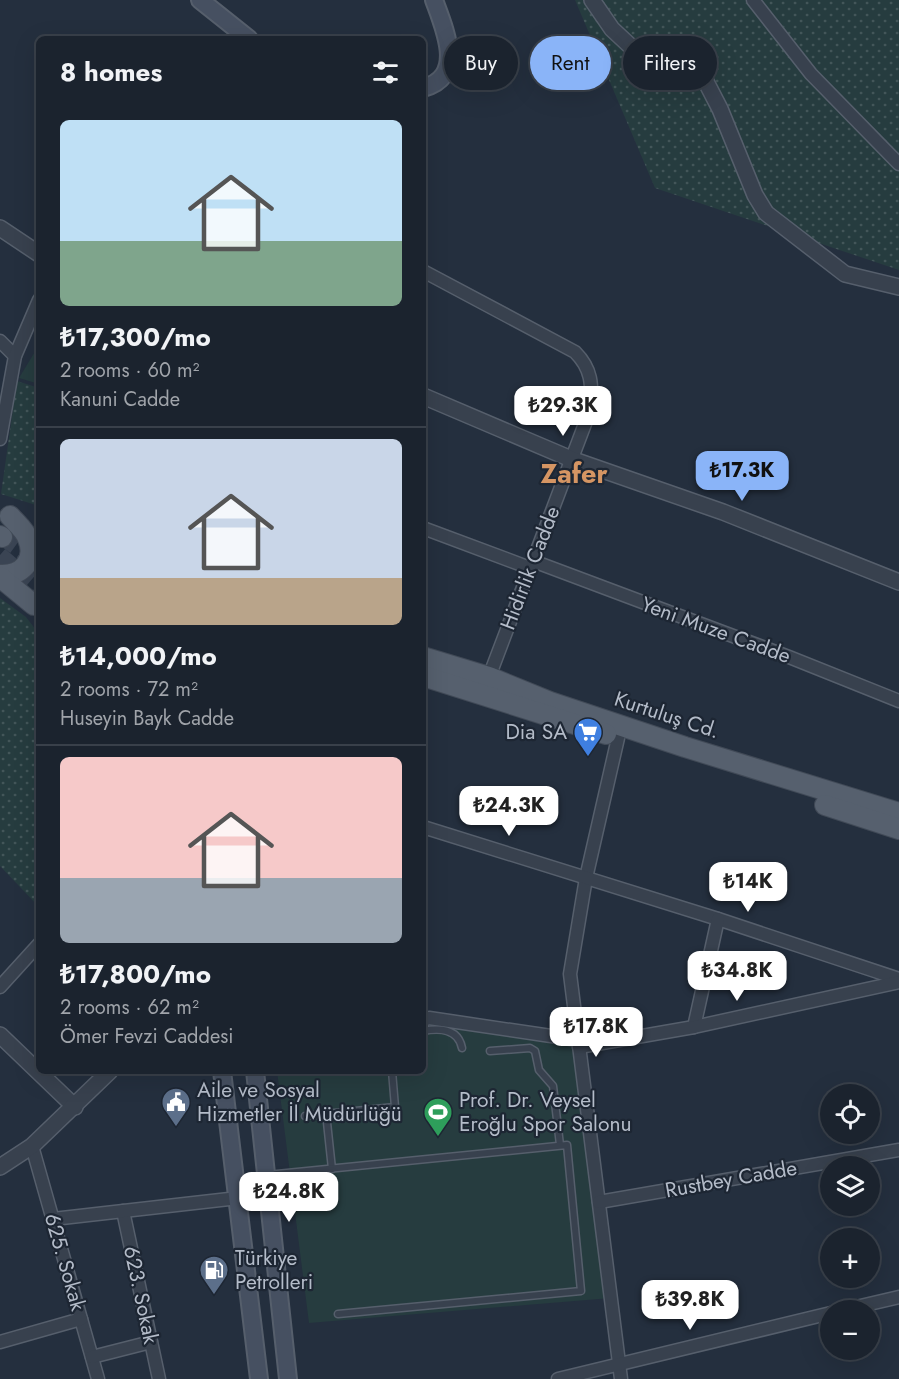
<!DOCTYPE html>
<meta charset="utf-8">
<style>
:root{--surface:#1b232e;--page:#242b36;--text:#f1f3f6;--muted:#a0a4aa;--line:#39404a;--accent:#8ab4f8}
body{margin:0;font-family:Jost,sans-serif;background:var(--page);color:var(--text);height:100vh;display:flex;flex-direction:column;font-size:22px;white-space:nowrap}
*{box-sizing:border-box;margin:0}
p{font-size:20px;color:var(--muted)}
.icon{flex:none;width:33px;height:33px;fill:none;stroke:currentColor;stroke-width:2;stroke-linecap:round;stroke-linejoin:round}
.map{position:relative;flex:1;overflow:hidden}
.drawer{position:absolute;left:36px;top:36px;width:390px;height:1038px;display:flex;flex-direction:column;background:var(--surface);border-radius:9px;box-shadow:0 6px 24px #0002,0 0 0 2px var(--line)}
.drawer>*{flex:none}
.top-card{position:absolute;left:444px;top:36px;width:364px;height:54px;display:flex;gap:12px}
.controls{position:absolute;left:820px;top:1084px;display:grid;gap:12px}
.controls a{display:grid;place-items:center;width:60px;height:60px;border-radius:50%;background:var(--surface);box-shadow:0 6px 24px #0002,0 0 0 2px var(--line);font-size:30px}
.price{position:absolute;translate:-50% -51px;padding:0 14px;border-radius:12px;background:#fff;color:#222;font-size:20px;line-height:39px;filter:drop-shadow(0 2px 3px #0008)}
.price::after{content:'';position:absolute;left:50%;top:36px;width:18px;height:14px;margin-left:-9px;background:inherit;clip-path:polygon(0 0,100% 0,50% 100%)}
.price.active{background:var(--accent);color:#111}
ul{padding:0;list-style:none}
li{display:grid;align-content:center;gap:12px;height:318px;padding:0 24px}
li+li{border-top:2px solid var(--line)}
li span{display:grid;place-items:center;height:186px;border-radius:9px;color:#555}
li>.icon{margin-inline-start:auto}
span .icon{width:108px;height:108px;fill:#fffc;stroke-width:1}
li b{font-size:26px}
h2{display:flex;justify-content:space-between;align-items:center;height:72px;padding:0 24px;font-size:26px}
.pill{padding:0 21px;border-radius:27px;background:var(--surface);box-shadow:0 6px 24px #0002,0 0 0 2px var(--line);font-size:21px;line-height:54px}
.pill.active{background:var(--accent);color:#111}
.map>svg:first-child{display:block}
.green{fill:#263c3f}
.park{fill:url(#park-dots)}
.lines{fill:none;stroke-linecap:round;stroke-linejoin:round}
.secondary-tunnel{stroke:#3a4453;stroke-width:16;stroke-dasharray:16 8;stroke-linecap:butt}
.service-casing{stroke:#565f6c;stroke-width:9}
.minor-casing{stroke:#565f6c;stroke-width:15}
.tertiary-casing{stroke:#565f6c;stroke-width:18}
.secondary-casing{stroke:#565f6c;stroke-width:20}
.primary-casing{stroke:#414a57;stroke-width:22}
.service{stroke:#38414e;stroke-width:6}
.minor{stroke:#38414e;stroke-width:12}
.tertiary{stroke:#38414e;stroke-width:15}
.secondary{stroke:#465061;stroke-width:16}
.primary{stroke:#56606e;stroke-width:20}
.labels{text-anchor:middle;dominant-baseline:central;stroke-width:4.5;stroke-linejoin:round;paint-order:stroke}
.street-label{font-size:21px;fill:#b4bcc9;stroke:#1d2633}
.poi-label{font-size:21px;fill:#b4bcc9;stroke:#1d2633;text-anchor:start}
.district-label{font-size:27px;font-weight:bold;fill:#d59563;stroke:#1d2633}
</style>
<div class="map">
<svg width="899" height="1379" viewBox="0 0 899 1379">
<defs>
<pattern id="park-dots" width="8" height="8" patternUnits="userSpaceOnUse" patternTransform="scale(1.5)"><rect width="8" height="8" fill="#263c3f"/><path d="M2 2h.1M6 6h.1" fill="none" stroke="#435659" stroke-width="1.8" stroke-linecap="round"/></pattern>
</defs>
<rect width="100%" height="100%" fill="#242f3e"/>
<g class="green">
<path d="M 39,345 L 39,384 L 19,378 Z"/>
<path d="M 423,1020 L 578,1040 L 611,1298 L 309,1323 L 277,1071 L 423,1071 Z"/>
</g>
<g class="park">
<path d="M 575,0 L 899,0 L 899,270 L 655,188 Z"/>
<path d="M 17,381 L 39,388 L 39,506 L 1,494 Z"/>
<path d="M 0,598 L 26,617 L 39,634 L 39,907 L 0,866 Z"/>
</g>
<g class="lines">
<g class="secondary-tunnel">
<path d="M 2,537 L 39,564"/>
<path d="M 0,555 L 39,588"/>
</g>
<g class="service-casing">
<g id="service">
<path d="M 423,1031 C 439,1028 458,1028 462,1048"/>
<path d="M 490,1051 L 530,1048 L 535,1051 L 539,1070 L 553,1086 L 560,1145"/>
<path d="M 326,1113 L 332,1169"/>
<path d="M 305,1116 L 395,1107 L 392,1071"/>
<path d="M 267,1175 L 567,1145 L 581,1291 L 338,1314"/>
</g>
</g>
<g class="minor-casing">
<g id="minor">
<path d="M 753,0 L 811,74 L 899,164"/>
<path d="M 423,271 L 575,352 C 592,369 592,384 591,408 L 489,677"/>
<path d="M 0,341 L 15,356"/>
<path d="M 0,439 L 15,356 L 39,300"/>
<path d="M 423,528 L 530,568"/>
<path d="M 533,561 L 789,657 L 899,701"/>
<path d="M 618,738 L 586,878 L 570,974 L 621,1379"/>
<path d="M 423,827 L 718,919 L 899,979"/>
<path d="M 0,987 L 39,944"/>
<path d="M 423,1020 L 429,1018 L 578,1040"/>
<path d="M 694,1027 L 718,919"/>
<path d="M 579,1047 L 694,1027 L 899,982"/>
<path d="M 32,1146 L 98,1379"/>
<path d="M 599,1202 L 899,1150"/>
<path d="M 123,1211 L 159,1379"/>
<path d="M 53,1219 L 238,1198"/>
<path d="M 839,1311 L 899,1297"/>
<path d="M 0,1342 L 81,1319"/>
<path d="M 92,1357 L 151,1342"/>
<path d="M 558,1379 L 831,1313"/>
</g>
</g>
<g class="tertiary-casing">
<g id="tertiary">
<path d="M 592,0 L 612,29 L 642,57 L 690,69 L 704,78 L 720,109 L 755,195 L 766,213 L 845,274 L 899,287"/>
<path d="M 0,228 L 39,254"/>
<path d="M 423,396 L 571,459 L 723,512 L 899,582"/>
<path d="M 0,1035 L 75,1107"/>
<path d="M 0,1167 L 32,1146 L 110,1071"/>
</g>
</g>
<g class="secondary-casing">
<g id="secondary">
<path d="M 200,0 L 249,39"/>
<path d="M 423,88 C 466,77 445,30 434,0"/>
<path d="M 222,1071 L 259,1379"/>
<path d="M 255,1071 L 288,1379"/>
</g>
</g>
<g class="primary-casing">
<g id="primary">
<path d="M 0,536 L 2,537"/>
<path d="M 0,575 C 21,576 37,561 28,539 C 25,530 16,523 10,516"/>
<path d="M 0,577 L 34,605 L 39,604"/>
<path d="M 423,657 L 489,677 L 550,702 L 685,747 L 899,813"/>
<path d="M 423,676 L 606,734"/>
<path d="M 825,805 L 899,829"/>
</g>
</g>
<use href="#service" class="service"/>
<use href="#minor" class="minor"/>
<use href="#tertiary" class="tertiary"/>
<use href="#secondary" class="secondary"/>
<use href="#primary" class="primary"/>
</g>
<defs>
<g id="supermarket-pin" transform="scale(1.5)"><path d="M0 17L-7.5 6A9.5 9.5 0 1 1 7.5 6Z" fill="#3f7fe0" stroke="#1d2633"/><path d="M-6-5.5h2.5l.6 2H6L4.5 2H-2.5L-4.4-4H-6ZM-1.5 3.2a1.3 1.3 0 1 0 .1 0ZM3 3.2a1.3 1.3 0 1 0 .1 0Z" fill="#fff"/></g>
<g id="civic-pin" transform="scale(1.5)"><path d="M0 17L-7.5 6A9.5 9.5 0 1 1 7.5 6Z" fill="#5c6f8a" stroke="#1d2633"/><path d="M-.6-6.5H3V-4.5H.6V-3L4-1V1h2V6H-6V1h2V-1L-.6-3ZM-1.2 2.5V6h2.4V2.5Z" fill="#fff"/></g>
<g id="stadium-pin" transform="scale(1.5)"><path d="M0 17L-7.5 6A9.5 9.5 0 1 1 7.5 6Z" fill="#2e9e5b" stroke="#1d2633"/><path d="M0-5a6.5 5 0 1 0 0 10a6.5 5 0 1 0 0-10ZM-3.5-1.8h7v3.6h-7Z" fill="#fff"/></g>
<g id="fuel-pin" transform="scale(1.5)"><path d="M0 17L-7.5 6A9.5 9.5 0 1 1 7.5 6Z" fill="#5c6f8a" stroke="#1d2633"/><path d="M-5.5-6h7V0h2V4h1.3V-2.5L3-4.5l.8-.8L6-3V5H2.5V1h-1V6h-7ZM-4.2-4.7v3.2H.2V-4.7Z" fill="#fff"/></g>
</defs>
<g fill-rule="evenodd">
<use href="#supermarket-pin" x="588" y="732"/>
<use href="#civic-pin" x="176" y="1102"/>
<use href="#stadium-pin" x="438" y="1112"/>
<use href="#fuel-pin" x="214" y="1270"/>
</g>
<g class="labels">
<g class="street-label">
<text transform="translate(530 568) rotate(-69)">Hidirlik Cadde</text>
<text transform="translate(716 630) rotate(20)">Yeni Muze Cadde</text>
<text transform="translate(667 715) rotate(18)">Kurtuluş Cd.</text>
<text transform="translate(731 1179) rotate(-10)">Rustbey Cadde</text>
<text transform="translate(65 1262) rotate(74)">625. Sokak</text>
<text transform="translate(141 1295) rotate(78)">623. Sokak</text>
</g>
<g class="poi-label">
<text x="567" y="732" text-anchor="end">Dia SA</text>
<text x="197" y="1090">Aile ve Sosyal<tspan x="197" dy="24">Hizmetler İl Müdürlüğü</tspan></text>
<text x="459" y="1100">Prof. Dr. Veysel<tspan x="459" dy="24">Eroğlu Spor Salonu</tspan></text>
<text x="235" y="1258">Türkiye<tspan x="235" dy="24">Petrolleri</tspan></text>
</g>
<g class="district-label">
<text x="574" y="473">Zafer</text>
</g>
</g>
</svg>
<div class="controls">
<a><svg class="icon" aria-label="locate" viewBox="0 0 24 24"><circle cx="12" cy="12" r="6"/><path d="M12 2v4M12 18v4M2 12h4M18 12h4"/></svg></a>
<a><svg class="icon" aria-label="layers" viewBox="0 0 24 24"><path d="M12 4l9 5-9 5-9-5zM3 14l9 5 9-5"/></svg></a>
<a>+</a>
<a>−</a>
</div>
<b class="price" style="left:563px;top:437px">₺29.3K</b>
<b class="price active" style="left:742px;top:502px">₺17.3K</b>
<b class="price" style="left:509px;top:837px">₺24.3K</b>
<b class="price" style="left:748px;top:913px">₺14K</b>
<b class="price" style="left:737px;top:1002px">₺34.8K</b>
<b class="price" style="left:596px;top:1058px">₺17.8K</b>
<b class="price" style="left:289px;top:1223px">₺24.8K</b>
<b class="price" style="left:690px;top:1331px">₺39.8K</b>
<div class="top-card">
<a class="pill">Buy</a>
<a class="pill active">Rent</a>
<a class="pill">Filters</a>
</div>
<section class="drawer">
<h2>8 homes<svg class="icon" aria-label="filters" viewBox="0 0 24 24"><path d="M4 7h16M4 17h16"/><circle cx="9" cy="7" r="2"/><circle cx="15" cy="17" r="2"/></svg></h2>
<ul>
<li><span style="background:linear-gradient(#bfe0f5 65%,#7fa58c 0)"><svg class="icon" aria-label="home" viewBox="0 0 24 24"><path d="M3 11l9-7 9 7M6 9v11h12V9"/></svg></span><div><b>₺17,300/mo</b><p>2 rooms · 60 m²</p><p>Kanuni Cadde</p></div></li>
<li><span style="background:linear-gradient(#c9d6e8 75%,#b9a48a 0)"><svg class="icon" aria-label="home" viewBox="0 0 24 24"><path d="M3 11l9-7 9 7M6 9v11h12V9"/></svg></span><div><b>₺14,000/mo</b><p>2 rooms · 72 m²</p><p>Huseyin Bayk Cadde</p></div></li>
<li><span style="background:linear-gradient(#f6c9c9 65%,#9aa5b1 0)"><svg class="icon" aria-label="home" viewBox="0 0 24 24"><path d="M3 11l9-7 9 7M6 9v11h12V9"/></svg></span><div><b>₺17,800/mo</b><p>2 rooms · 62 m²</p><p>Ömer Fevzi Caddesi</p></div></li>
</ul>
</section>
</div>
